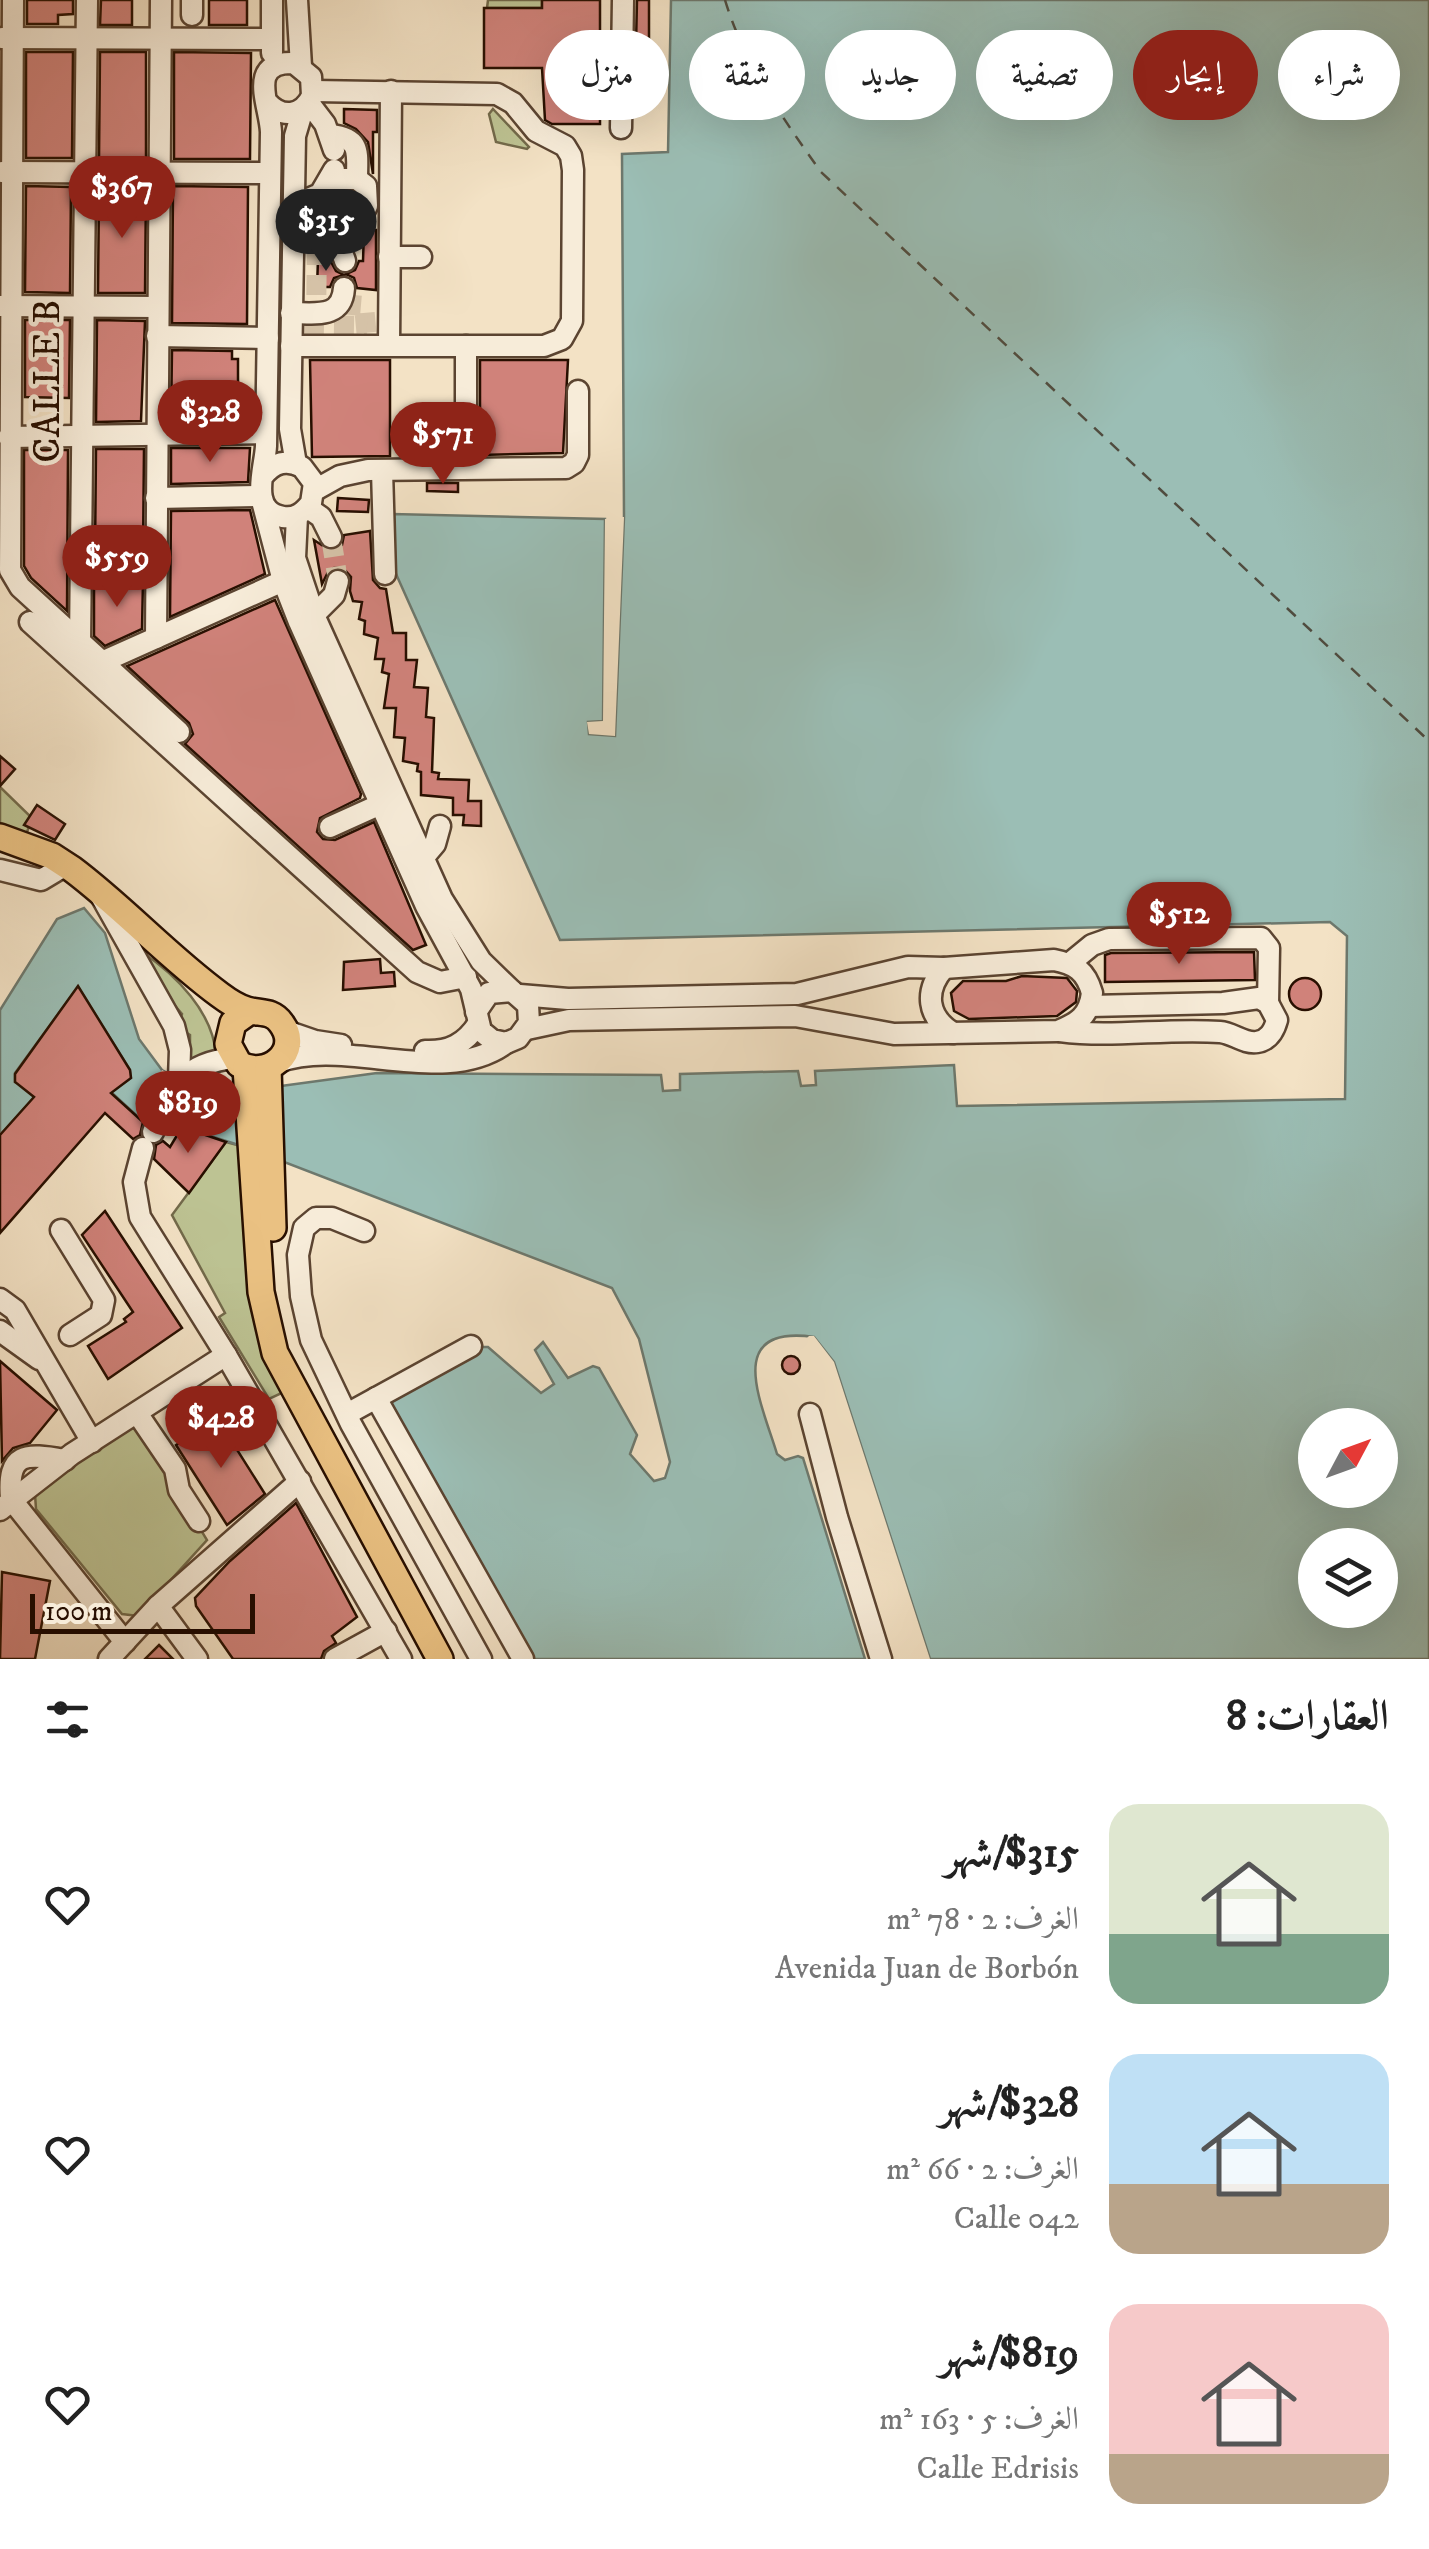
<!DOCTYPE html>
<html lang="ar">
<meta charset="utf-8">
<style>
:root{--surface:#fff;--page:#f2f2f2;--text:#222;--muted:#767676;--accent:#8f2418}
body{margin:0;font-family:"IM FELL DW Pica",Amiri,serif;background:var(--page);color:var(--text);direction:rtl;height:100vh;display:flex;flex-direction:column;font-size:38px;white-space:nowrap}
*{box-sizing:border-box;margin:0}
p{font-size:32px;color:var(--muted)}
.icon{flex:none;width:55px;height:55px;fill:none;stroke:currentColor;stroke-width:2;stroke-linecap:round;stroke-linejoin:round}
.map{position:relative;height:1659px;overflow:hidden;direction:ltr}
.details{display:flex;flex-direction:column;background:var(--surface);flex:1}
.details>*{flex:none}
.banner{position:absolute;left:30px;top:30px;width:1370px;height:90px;direction:rtl;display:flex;gap:20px}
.needle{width:65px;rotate:49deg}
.controls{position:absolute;left:1298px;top:1408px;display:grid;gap:20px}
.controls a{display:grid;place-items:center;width:100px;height:100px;border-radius:50%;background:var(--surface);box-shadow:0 10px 40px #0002;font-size:50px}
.scale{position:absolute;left:30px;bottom:25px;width:225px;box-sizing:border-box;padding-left:10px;border:5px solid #280f00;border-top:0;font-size:28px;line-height:35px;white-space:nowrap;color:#280f00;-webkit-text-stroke:8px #f7ecd9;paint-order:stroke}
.price{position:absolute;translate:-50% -85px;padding:0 22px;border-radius:35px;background:var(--accent);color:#fff;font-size:32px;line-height:65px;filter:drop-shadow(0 2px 5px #0008)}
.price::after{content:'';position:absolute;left:50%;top:60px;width:30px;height:22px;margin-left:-15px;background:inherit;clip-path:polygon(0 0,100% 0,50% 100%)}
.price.on{background:#222;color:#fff}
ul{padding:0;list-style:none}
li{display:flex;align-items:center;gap:30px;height:250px;padding:0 40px}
li span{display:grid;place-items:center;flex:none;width:280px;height:200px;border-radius:30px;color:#555}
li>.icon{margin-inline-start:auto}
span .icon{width:120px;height:120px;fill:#fffc;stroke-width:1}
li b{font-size:42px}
h2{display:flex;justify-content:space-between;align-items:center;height:120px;padding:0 40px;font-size:42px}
.pill{padding:0 35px;border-radius:45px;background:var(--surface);box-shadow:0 10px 40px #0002;font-size:35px;line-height:90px}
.pill.on{background:var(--accent);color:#fff}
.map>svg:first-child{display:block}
.green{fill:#bdc393;stroke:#72694a;stroke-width:2.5}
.water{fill:#9bbeb5;stroke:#6d786d;stroke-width:2.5;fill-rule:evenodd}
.pier{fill:#f3e2c5}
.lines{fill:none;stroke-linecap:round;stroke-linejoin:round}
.ferry{stroke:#504c3f;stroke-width:2.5;stroke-dasharray:12 10;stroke-linecap:butt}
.building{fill:#d0827a;stroke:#280f00;stroke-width:2.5}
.minor-tunnel{stroke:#d5c2a7;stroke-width:20;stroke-dasharray:20 10;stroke-linecap:butt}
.minor-casing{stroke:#5b4431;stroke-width:25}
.major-casing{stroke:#280f00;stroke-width:30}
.minor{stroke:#f7ecd9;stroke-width:20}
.major{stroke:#eac182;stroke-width:25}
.labels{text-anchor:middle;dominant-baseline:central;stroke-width:9;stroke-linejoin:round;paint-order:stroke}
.street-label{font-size:38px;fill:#280f00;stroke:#f7ecd9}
</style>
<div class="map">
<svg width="1429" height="1659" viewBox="0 0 1429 1659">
<rect width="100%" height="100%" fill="#f3e2c5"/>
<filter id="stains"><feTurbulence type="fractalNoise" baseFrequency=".002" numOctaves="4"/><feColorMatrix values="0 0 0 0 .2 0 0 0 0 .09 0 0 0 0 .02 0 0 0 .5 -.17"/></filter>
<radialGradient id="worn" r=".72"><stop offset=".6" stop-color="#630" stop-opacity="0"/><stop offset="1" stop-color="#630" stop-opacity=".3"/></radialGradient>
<g class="green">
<path d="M 488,0 L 542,0 L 542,8 L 487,8 Z"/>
<path d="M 493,109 L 529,147 L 527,149 L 496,142 L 489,114 Z"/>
<path d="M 0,787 L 32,818 L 26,835 L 0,826 Z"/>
<path d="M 142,952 C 176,975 213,1012 216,1055 L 205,1054 L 190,1060 L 190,1035 L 177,1027 L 182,1014 L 158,986 Z"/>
<path d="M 226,1142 L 241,1146 L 286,1391 L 269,1399 L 219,1317 L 225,1313 L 172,1215 Z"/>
<path d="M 129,1425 L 143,1435 L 207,1540 L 138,1616 L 122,1614 L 36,1509 L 35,1494 Z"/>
</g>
<path class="water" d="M 671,0 L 1429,0 L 1429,1659 L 930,1659 L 834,1362 L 814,1337 C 722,1324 762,1404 777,1454 L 785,1460 L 798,1456 L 803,1458 L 865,1659 L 531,1659 L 390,1404 L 393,1398 L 481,1347 L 488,1347 L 541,1393 L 554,1384 L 535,1350 L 543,1342 L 568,1378 L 593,1366 L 599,1368 L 637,1435 L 630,1454 L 654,1481 L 665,1478 L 670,1462 L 639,1339 L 612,1288 L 245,1147 L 182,1127 L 171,1147 L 111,1092 L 131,1078 L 130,1070 L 78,987 L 15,1073 L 15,1082 L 40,1091 L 0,1135 L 0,1010 L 57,919 L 84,908 L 105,933 L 139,1039 L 162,1070 L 200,1091 L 281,1086 L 377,1073 L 661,1075 L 663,1091 L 680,1090 L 680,1074 L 798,1071 L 801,1086 L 816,1085 L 815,1071 L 954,1065 L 957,1106 L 1345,1099 L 1347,936 L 1330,922 L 560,940 L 392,565 L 393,514 L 605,519 L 603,721 L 588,722 L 589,734 L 615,736 L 624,517 L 622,154 L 668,152 ZM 1315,1425 L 1380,1425 L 1380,1490 L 1315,1490 ZM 1315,1545 L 1380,1545 L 1380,1610 L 1315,1610 Z"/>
<g class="pier">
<path d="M 619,517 L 624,517 L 615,736 L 589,734 L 587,722 L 603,721 L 605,519 L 610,518 L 608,722 L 605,726 L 593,726 L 593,729 L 610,731 Z"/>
<path d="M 162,1070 L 200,1091 L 171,1147 L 137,1116 Z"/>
<path d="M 809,1336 L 814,1336 L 834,1362 L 930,1659 L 925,1659 L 829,1364 L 812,1341 L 805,1340 Z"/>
</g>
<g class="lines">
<path class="ferry" d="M 725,0 C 744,63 783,119 821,172 L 1429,741"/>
</g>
<g class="building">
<path d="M 27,0 L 73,0 L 73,14 L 58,15 L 58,24 L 27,24 Z"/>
<path d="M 101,0 L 132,0 L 132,25 L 100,25 Z"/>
<rect x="209" y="0" width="38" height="25"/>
<path d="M 542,0 L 600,0 L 600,124 L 552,124 L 545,120 L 542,68 L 484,68 L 484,8 L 542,8 Z"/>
<path d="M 637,0 L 649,0 L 649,89 L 635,89 Z"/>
<path d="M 26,52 L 73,52 L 72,158 L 26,158 Z"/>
<path d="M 100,52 L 146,52 L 146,159 L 99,159 Z"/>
<path d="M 174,52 L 251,53 L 250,159 L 174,159 Z"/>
<path d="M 344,109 L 377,110 L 377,132 L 373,132 L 373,174 L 368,142 L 356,129 L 344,123 Z"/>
<path d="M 26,186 L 71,187 L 70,293 L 25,292 Z"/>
<path d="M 173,186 L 248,187 L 247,324 L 172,323 Z"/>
<path d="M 99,190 L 146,190 L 145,293 L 98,293 Z"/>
<path d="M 364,230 L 376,230 L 376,290 L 357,288 L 354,278 L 346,274 L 355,270 L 359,261 L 363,261 Z"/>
<path d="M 318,260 L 330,260 L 336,271 L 344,275 L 334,278 L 330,287 L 317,287 Z"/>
<path d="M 25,320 L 70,320 L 69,398 L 25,397 Z"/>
<path d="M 97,320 L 145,321 L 141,421 L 96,422 Z"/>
<path d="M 172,350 L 232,351 L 232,359 L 238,359 L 238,411 L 232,411 L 232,420 L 171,421 Z"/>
<path d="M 310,360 L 390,360 L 390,456 L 312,457 Z"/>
<path d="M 480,360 L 568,360 L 563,453 L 480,455 Z"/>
<path d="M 171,448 L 250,448 L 248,482 L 171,484 Z"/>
<path d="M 96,449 L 144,449 L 143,553 L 95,554 Z"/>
<path d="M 24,450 L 68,450 L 67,611 L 31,578 L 24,566 Z"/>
<path d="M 427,483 L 458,483 L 458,492 L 427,491 Z"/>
<path d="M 338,498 L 369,500 L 368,512 L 337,511 Z"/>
<path d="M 250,510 L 265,574 L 170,617 L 171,511 Z"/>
<path d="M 370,531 L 373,580 L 380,588 L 386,589 L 393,633 L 406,633 L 406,660 L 417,660 L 414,687 L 428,688 L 426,717 L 434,718 L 432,772 L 439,773 L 438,779 L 469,780 L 468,801 L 481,801 L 481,826 L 463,825 L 464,815 L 453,815 L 453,798 L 421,795 L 421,772 L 417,771 L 418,764 L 403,761 L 405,738 L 394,737 L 396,708 L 384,708 L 389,674 L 382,672 L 384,659 L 375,659 L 378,638 L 364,634 L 365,621 L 359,619 L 362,602 L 353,601 L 350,591 L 351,577 L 343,568 L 334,568 L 328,572 L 322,584 L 314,540 L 331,551 L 342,545 L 344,535 Z"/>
<path d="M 143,581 L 142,629 L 105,646 L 94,636 L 94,582 Z"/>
<path d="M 275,600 L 361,794 L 360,798 L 320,818 L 317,832 L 323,839 L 335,840 L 374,822 L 426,945 L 413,950 L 185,744 L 193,734 L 189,723 L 127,666 Z"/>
<path d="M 0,756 L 15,769 L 0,786 Z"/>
<path d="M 37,805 L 65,824 L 55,840 L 24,825 Z"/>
<path d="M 1254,952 L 1255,980 L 1105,982 L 1105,955 L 1111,953 Z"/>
<path d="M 380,959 L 381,973 L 394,972 L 395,986 L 343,990 L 344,962 Z"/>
<path d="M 1022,976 L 1067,978 L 1077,991 L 1076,1002 L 1057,1016 L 969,1019 L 954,1011 L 951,993 L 963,981 L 1006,981 Z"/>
<circle cx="1305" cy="994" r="16"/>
<path d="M 78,986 L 130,1070 L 131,1078 L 111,1093 L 143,1122 L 140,1135 L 133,1139 L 105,1113 L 0,1233 L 0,1135 L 34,1097 L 15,1082 L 15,1074 Z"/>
<path d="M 182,1127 L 226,1142 L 189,1193 L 154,1159 L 156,1145 L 163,1141 L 170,1147 Z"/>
<path d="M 105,1211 L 182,1328 L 108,1379 L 88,1346 L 126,1322 L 124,1319 L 133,1312 L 82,1235 Z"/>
<circle cx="791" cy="1365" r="9"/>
<path d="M 0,1361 L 57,1410 L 30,1443 L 13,1448 L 2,1461 Z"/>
<path d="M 217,1418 L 265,1494 L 227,1525 L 176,1445 Z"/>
<path d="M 296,1503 L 357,1617 L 332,1636 L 336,1643 L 324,1651 L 321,1659 L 233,1659 L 196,1606 L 195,1598 L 230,1561 Z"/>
<path d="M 2,1572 L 50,1581 L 35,1659 L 0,1659 Z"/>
<path d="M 159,1645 L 173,1659 L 145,1659 Z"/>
</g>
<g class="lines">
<g class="minor-tunnel">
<path d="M 341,304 L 364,306 L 367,338"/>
<path d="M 304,325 L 367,326"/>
<path d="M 316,325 L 317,242"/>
<path d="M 331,537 L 338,581"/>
</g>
<g class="minor-casing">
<g id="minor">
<path d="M 13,0 L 10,570 L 20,587 L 179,732"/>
<path d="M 272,0 L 272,53"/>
<path d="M 297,0 L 301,66"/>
<path d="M 192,15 L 192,0"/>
<path d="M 2,38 L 271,39"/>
<path d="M 309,103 L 325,124 L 334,150"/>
<path d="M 621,128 L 623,0"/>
<path d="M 330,135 C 362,138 357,153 357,179"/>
<path d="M 2,172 L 269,173"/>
<path d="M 294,205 L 320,194 L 334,170"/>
<path d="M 293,218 L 362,215 L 367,206 L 366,186 L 357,179 L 331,179"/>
<path d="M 293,241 C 314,241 338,236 345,261"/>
<path d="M 389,257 L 421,257"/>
<path d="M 0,306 L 157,307"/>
<path d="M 291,313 C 315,313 342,319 344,288"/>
<path d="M 157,336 L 268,338"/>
<path d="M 389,345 L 391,91"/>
<path d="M 291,346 L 544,346 L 562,339 L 572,321 L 573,170 L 571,156 L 565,146 L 536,131 L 513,103 L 497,94 L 314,91"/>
<path d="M 9,437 L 265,433"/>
<path d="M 296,464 L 290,429 L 295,136 L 303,109"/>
<path d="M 466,468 L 466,346"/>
<path d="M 382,470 L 385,574"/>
<path d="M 263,476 C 274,462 287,459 302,467 L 314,483 L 311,503 C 304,512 296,519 283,517 C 248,511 265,469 266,446 L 271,132 C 270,105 246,61 294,63 L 311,77 L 312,96 C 302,116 282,119 267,102"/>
<path d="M 315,490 L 340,476 L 368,470 L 566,468 L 574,463 L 578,455 L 578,391"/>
<path d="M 156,498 L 261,496"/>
<path d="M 262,501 L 283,581 L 299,622 L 426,906 L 471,989 L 481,1031 L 492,1040 L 506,1043 L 518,1038 L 529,1023 L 528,1005 L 512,991 L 489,993 L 476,1012"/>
<path d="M 308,508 L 321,517 L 331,537"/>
<path d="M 297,516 L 295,558 L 314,615 L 442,899 L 481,961 L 512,991"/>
<path d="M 82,568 L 156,567"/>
<path d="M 314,615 L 334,595 L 338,581"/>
<path d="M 30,622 L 417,972 L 440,982 L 466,977"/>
<path d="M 156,638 L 161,0"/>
<path d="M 80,643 L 87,0"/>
<path d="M 102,662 L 283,581"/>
<path d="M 330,827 L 381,804"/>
<path d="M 424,857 L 435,844 L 440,826"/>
<path d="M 0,870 L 41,880 L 66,865"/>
<path d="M 101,896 L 174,1026 L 180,1050 L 179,1079"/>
<path d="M 1070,963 L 1092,945 L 1109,939 L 1261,938 L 1269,948 L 1268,1003"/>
<path d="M 944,968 C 924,991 927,1017 953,1033"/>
<path d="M 520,995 L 568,999 L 797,994 L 908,967 L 944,968 L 1054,960 C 1075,964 1086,971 1092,993 C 1089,1016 1078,1023 1058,1031 L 894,1034 L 795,1016 L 569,1020 L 527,1029"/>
<path d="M 286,1031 L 315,1041 L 341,1045"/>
<path d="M 1060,1031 C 1113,1038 1166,1028 1220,1032 C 1233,1033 1244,1044 1257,1042 C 1269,1040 1274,1031 1277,1020 L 1268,1003 L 1259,998 L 1223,1003 L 1090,1006"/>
<path d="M 425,1051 C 449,1052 465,1044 478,1024"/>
<path d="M 278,1062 C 345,1036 443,1089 506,1043"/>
<path d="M 153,1132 C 174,1089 180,1064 233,1058"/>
<path d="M 143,1148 L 134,1182 L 140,1217 L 226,1355 L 401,1659"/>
<path d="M 61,1230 L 104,1300 L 101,1315 L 70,1335"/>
<path d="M 364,1231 L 332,1218 L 316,1218 L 304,1228 L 298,1255 L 301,1296 L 311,1340 L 351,1424 L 481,1659"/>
<path d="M 0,1299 L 15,1310 L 92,1442"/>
<path d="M 0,1331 L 39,1359"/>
<path d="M 376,1398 L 523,1659"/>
<path d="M 137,1413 L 175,1469 L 179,1490 L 199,1521"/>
<path d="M 347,1414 L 471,1346"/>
<path d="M 810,1414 L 837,1517 L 881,1659"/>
<path d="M 65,1460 C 25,1453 7,1452 11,1499 L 125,1642"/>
<path d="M 0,1510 L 72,1454 L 226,1355"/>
<path d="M 158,1606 L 197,1659"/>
<path d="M 109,1659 L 158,1606 L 300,1481"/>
<path d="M 335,1659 L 386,1631"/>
</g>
</g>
<g class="major-casing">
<g id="major">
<path d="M 0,837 L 52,856 L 72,869 C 124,908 168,957 220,995 C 228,1001 237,1007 247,1010 C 260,1014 272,1010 281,1023 C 303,1052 266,1080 239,1064 L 228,1044 L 233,1023 L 250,1011"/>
<path d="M 246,1068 L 261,1292 L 275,1353 L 440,1659"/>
<path d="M 268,1068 L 273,1228"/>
</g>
</g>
<use href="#minor" class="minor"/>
<use href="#major" class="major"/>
</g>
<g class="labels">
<g class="street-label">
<text transform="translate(48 381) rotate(-90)">CALLE B</text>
</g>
</g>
<rect width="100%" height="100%" filter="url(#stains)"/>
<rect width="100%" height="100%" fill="url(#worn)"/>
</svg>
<div class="controls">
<a><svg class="needle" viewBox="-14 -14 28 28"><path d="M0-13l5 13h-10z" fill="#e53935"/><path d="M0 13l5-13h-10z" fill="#767676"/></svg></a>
<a><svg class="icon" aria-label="layers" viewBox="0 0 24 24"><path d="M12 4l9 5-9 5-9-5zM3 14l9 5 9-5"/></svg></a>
</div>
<div class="scale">100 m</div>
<b class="price" style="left:122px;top:241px">$367</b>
<b class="price on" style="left:326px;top:274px">$315</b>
<b class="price" style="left:210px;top:465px">$328</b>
<b class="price" style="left:443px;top:487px">$571</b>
<b class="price" style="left:117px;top:610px">$559</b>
<b class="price" style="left:1179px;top:967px">$512</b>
<b class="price" style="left:188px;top:1156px">$819</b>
<b class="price" style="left:221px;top:1471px">$428</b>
<div class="banner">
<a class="pill">شراء</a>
<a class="pill on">إيجار</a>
<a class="pill">تصفية</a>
<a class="pill">جديد</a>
<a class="pill">شقة</a>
<a class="pill">منزل</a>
</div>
</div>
<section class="details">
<h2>العقارات: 8<svg class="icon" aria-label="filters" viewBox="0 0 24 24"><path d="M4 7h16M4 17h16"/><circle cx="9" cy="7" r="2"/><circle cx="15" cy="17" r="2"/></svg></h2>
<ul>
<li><span style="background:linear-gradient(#dfe7d0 65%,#7fa58c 0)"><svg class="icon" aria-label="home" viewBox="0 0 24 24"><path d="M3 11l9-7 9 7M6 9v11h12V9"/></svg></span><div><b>$315/شهر</b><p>الغرف: 2 · 78 m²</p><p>Avenida Juan de Borbón</p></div><svg class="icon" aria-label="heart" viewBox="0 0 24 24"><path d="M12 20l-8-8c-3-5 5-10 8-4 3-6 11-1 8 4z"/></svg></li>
<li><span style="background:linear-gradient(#bfe0f5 65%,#b9a48a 0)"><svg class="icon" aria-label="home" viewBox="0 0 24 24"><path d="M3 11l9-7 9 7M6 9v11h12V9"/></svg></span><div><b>$328/شهر</b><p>الغرف: 2 · 66 m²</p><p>Calle 042</p></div><svg class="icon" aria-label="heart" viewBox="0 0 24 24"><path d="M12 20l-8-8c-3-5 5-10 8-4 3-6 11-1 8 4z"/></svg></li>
<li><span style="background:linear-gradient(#f6c9c9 75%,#b9a48a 0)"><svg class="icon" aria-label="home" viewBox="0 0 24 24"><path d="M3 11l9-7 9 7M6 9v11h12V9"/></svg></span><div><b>$819/شهر</b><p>الغرف: 5 · 163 m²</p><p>Calle Edrisis</p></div><svg class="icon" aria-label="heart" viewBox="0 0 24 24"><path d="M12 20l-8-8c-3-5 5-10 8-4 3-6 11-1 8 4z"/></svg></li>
</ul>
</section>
